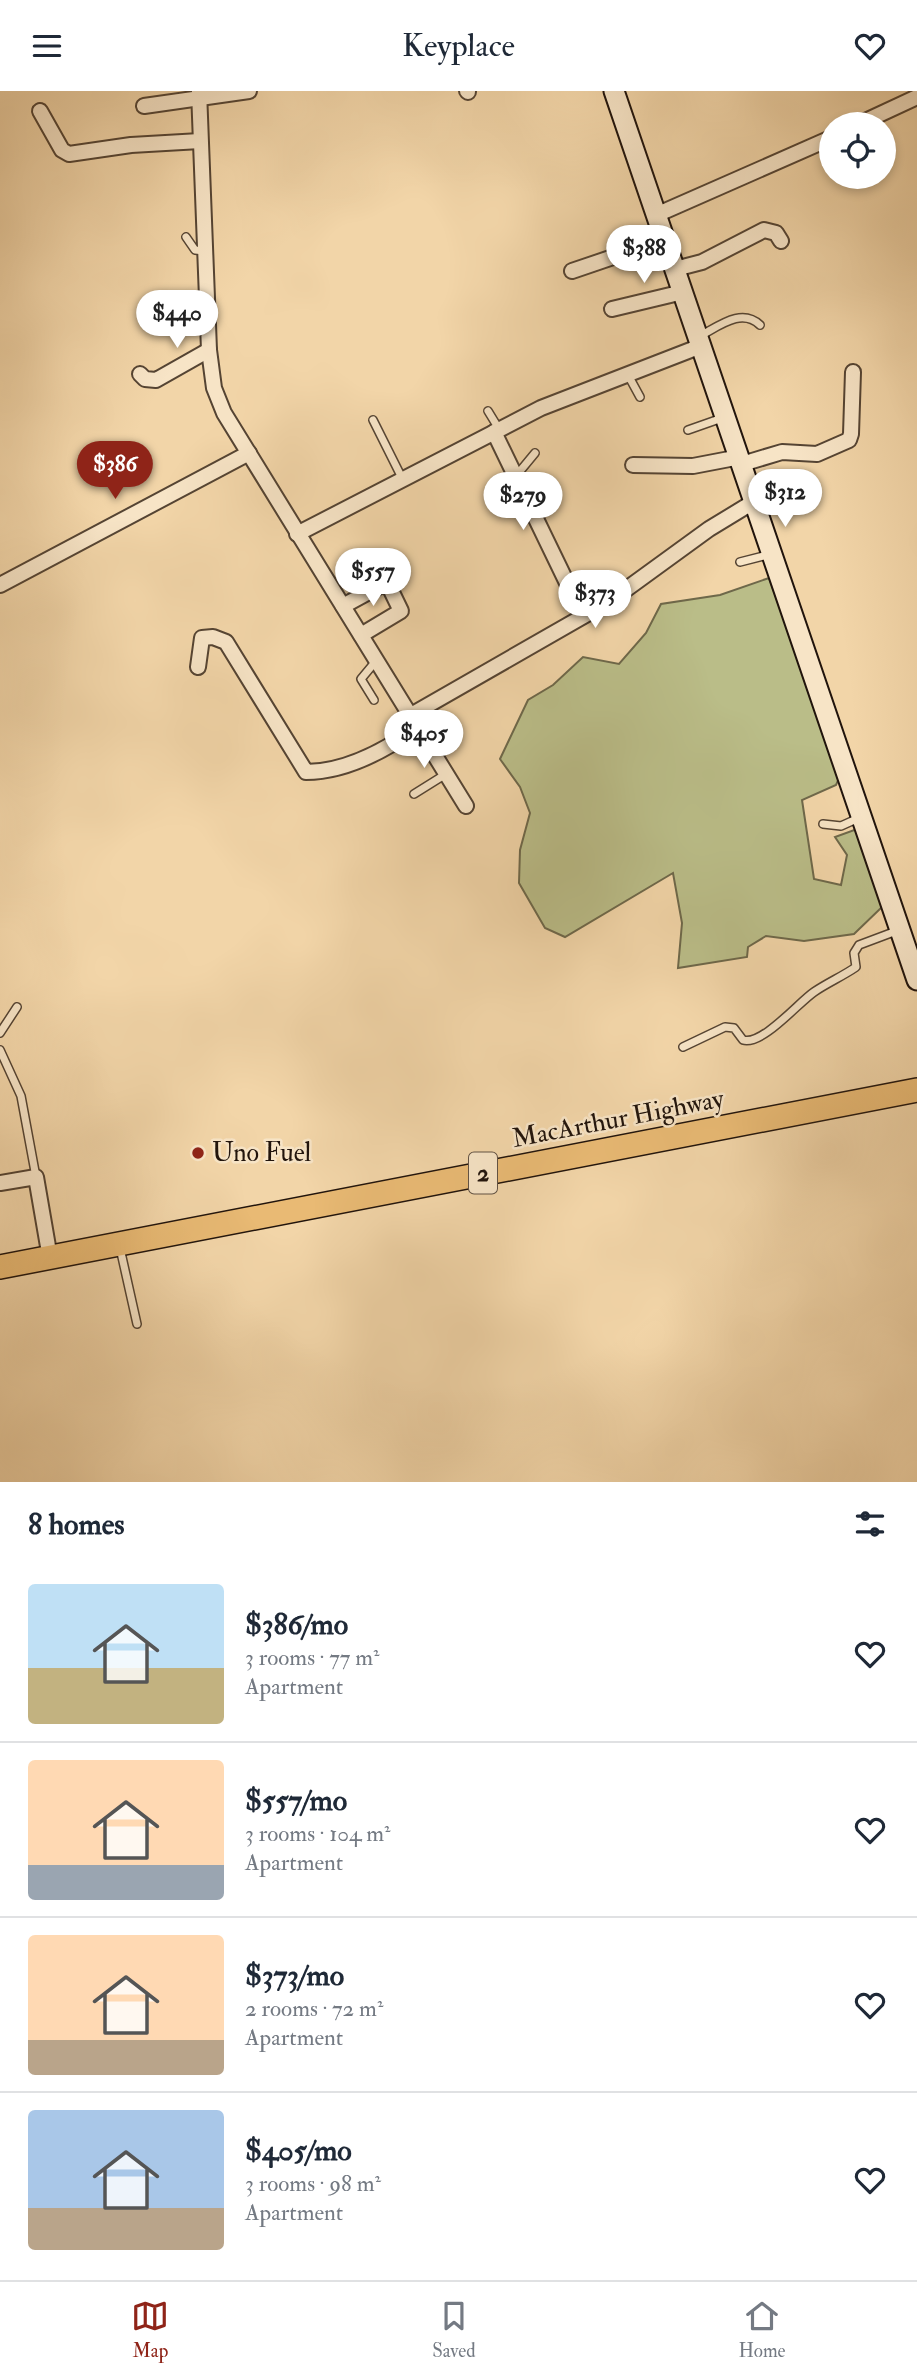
<!DOCTYPE html>
<meta charset="utf-8">
<style>
:root{--surface:#fff;--page:#f2f2f3;--text:#1f2937;--muted:#747a83;--line:#e0e1e3;--accent:#8f2418}
body{margin:0;font-family:"IM FELL Double Pica",serif;background:var(--page);color:var(--text);height:100vh;display:flex;flex-direction:column;font-size:26px;white-space:nowrap}
*{box-sizing:border-box;margin:0}
p{font-size:23px;color:var(--muted)}
.icon{flex:none;width:38px;height:38px;fill:none;stroke:currentColor;stroke-width:2;stroke-linecap:round;stroke-linejoin:round}
.map{position:relative;height:1391px;overflow:hidden}
.sheet{display:flex;flex-direction:column;background:var(--surface);flex:1}
.sheet>*{flex:none}
.fabs{position:absolute;left:819px;top:21px;display:grid;gap:14px}
.fabs a{display:grid;place-items:center;width:77px;height:77px;border-radius:50%;background:var(--surface);box-shadow:0 4px 10px #0003;font-size:35px}
.price{position:absolute;translate:-50% -60px;padding:0 16px;border-radius:24px;background:#fff;color:#222;font-size:23px;line-height:46px;filter:drop-shadow(0 2px 4px #0008)}
.price::after{content:'';position:absolute;left:50%;top:42px;width:21px;height:16px;margin-left:-10px;background:inherit;clip-path:polygon(0 0,100% 0,50% 100%)}
.price.on{background:var(--accent);color:#fff}
ul{padding:0;list-style:none}
li{display:flex;align-items:center;gap:21px;height:175px;padding:0 28px}
li+li{border-top:2px solid var(--line)}
li span{display:grid;place-items:center;flex:none;width:196px;height:140px;border-radius:7px;color:#555}
li>.icon{margin-inline-start:auto}
span .icon{width:84px;height:84px;fill:#fffc;stroke-width:1}
li b{font-size:30px}
h2{display:flex;justify-content:space-between;align-items:center;height:84px;padding:0 28px;font-size:30px}
header{display:flex;justify-content:space-between;align-items:center;height:91px;padding:0 28px;background:var(--surface);font-size:32px;font-weight:600}
.dock{display:flex;justify-content:space-around;align-items:center;height:98px;border-top:2px solid var(--line);background:var(--surface);font-size:19px;color:var(--muted)}
.dock a{display:grid;justify-items:center;gap:4px}
.dock .on{color:var(--accent)}
.map>svg:first-child{display:block}
.green{fill:#babd88;stroke:#6e684a;stroke-width:2}
.lines{fill:none;stroke-linecap:round;stroke-linejoin:round}
.service-casing{stroke:#543;stroke-width:10}
.minor-casing{stroke:#543;stroke-width:18}
.secondary-casing{stroke:#21140c;stroke-width:23}
.trunk-casing{stroke:#21140c;stroke-width:26}
.service{stroke:#f7e4c6;stroke-width:7}
.minor{stroke:#f7e4c6;stroke-width:14}
.secondary{stroke:#f7e4c6;stroke-width:19}
.trunk{stroke:#e9ba74;stroke-width:23}
.poi-dot{fill:#8f2418;stroke:#f7e4c6;stroke-width:2.5}
.labels{text-anchor:middle;dominant-baseline:central;stroke-width:5;stroke-linejoin:round;paint-order:stroke}
.shield{fill:#f7e4c6;stroke:#615244;stroke-width:2}
.shield-label{font-size:24px;font-weight:bold;fill:#21140c}
.street-label{font-size:26px;fill:#21140c;stroke:#f7e4c6}
.poi-label{font-size:26px;fill:#21140c;stroke:#f7e4c6;text-anchor:start}
</style>
<header><svg class="icon" aria-label="menu" viewBox="0 0 24 24"><path d="M4 6h16M4 12h16M4 18h16"/></svg>Keyplace<svg class="icon" aria-label="heart" viewBox="0 0 24 24"><path d="M12 20l-8-8c-3-5 5-10 8-4 3-6 11-1 8 4z"/></svg></header>
<div class="map">
<svg width="917" height="1391" viewBox="0 0 917 1391">
<rect width="100%" height="100%" fill="#f2d5a8"/>
<filter id="stains"><feTurbulence type="fractalNoise" baseFrequency=".00286" numOctaves="4"/><feColorMatrix values="0 0 0 0 .2 0 0 0 0 .09 0 0 0 0 .02 0 0 0 .5 -.17"/></filter>
<radialGradient id="worn" r=".72"><stop offset=".6" stop-color="#630" stop-opacity="0"/><stop offset="1" stop-color="#630" stop-opacity=".3"/></radialGradient>
<path class="green" d="M 769,487 L 840,685 L 836,694 L 802,709 L 814,788 L 841,794 L 847,764 L 835,746 L 857,738 L 882,816 L 854,843 L 804,850 L 766,845 L 748,856 L 747,866 L 678,877 L 682,832 L 673,782 L 565,846 L 545,837 L 519,792 L 520,759 L 530,722 L 520,696 L 500,668 L 528,609 L 553,594 L 583,566 L 619,573 L 646,542 L 661,513 L 720,504 Z"/>
<g class="lines">
<g class="service-casing">
<g id="service">
<path d="M 186,146 L 195,159 L 205,160"/>
<path d="M 698,246 C 718,236 741,216 760,234"/>
<path d="M 628,284 L 640,306"/>
<path d="M 488,320 L 499,338"/>
<path d="M 373,329 L 402,387"/>
<path d="M 688,339 L 725,326"/>
<path d="M 516,385 L 535,362"/>
<path d="M 740,471 L 771,463"/>
<path d="M 374,609 L 361,588 L 376,570"/>
<path d="M 414,703 L 446,683"/>
<path d="M 823,733 L 841,735 L 861,726"/>
<path d="M 0,942 L 17,916"/>
<path d="M 683,956 L 725,936 L 734,937 L 743,949 C 762,955 799,911 814,901 C 827,892 843,885 856,876 L 854,862 L 859,854 L 899,839"/>
<path d="M 0,959 L 21,1005 L 36,1086"/>
<path d="M 120,1157 L 137,1233"/>
</g>
</g>
<g class="minor-casing">
<g id="minor">
<path d="M 199,0 L 209,259 L 214,297 L 224,322 L 466,715"/>
<path d="M 467,0 L 468,1"/>
<path d="M 144,15 L 249,0"/>
<path d="M 40,20 L 62,59 L 69,63 L 131,54 L 200,50"/>
<path d="M 859,33 L 917,6"/>
<path d="M 656,124 L 831,47"/>
<path d="M 675,178 L 702,171 L 764,139 L 776,142 L 781,150"/>
<path d="M 572,180 L 666,148"/>
<path d="M 612,218 L 683,201"/>
<path d="M 140,283 L 145,288 L 156,289 L 209,259"/>
<path d="M 494,341 L 583,525"/>
<path d="M 742,373 L 782,361 L 817,363 L 849,349 L 851,343 L 853,281"/>
<path d="M 633,374 L 693,375 L 740,366"/>
<path d="M 297,443 L 541,317 L 701,255"/>
<path d="M 0,494 L 249,362"/>
<path d="M 343,515 L 387,491 L 376,471"/>
<path d="M 361,544 L 401,520 L 387,491"/>
<path d="M 198,576 L 202,547 L 213,546 L 226,551 L 306,681 C 347,681 386,659 418,636"/>
<path d="M 411,624 L 610,510 L 709,438 L 755,410"/>
<path d="M 0,1092 L 36,1086 L 50,1167"/>
</g>
</g>
<g class="secondary-casing">
<path id="secondary" d="M 614,0 L 917,889"/>
</g>
<g class="trunk-casing">
<path id="trunk" d="M 0,1176 L 917,999"/>
</g>
<use href="#service" class="service"/>
<use href="#minor" class="minor"/>
<use href="#secondary" class="secondary"/>
<use href="#trunk" class="trunk"/>
</g>
<circle class="poi-dot" cx="198" cy="1062" r="7"/>
<g class="labels">
<rect class="shield" x="469" y="1061.5" width="28" height="41" rx="5"/>
<g class="shield-label">
<text x="483" y="1082">2</text>
</g>
<g class="street-label">
<text transform="translate(618 1028) rotate(-11)">MacArthur Highway</text>
</g>
<g class="poi-label">
<text x="212" y="1062">Uno Fuel</text>
</g>
</g>
<rect width="100%" height="100%" filter="url(#stains)"/>
<rect width="100%" height="100%" fill="url(#worn)"/>
</svg>
<div class="fabs">
<a><svg class="icon" aria-label="locate" viewBox="0 0 24 24"><circle cx="12" cy="12" r="6"/><path d="M12 2v4M12 18v4M2 12h4M18 12h4"/></svg></a>
</div>
<b class="price" style="left:644px;top:194px">$388</b>
<b class="price" style="left:177px;top:259px">$440</b>
<b class="price on" style="left:115px;top:410px">$386</b>
<b class="price" style="left:785px;top:438px">$312</b>
<b class="price" style="left:523px;top:441px">$279</b>
<b class="price" style="left:373px;top:517px">$557</b>
<b class="price" style="left:595px;top:539px">$373</b>
<b class="price" style="left:424px;top:679px">$405</b>
</div>
<section class="sheet">
<h2>8 homes<svg class="icon" aria-label="filters" viewBox="0 0 24 24"><path d="M4 7h16M4 17h16"/><circle cx="9" cy="7" r="2"/><circle cx="15" cy="17" r="2"/></svg></h2>
<ul>
<li><span style="background:linear-gradient(#bfe0f5 60%,#c2b280 0)"><svg class="icon" aria-label="home" viewBox="0 0 24 24"><path d="M3 11l9-7 9 7M6 9v11h12V9"/></svg></span><div><b>$386/mo</b><p>3 rooms · 77 m²</p><p>Apartment</p></div><svg class="icon" aria-label="heart" viewBox="0 0 24 24"><path d="M12 20l-8-8c-3-5 5-10 8-4 3-6 11-1 8 4z"/></svg></li>
<li><span style="background:linear-gradient(#ffd9b3 75%,#9aa5b1 0)"><svg class="icon" aria-label="home" viewBox="0 0 24 24"><path d="M3 11l9-7 9 7M6 9v11h12V9"/></svg></span><div><b>$557/mo</b><p>3 rooms · 104 m²</p><p>Apartment</p></div><svg class="icon" aria-label="heart" viewBox="0 0 24 24"><path d="M12 20l-8-8c-3-5 5-10 8-4 3-6 11-1 8 4z"/></svg></li>
<li><span style="background:linear-gradient(#ffd9b3 75%,#b9a48a 0)"><svg class="icon" aria-label="home" viewBox="0 0 24 24"><path d="M3 11l9-7 9 7M6 9v11h12V9"/></svg></span><div><b>$373/mo</b><p>2 rooms · 72 m²</p><p>Apartment</p></div><svg class="icon" aria-label="heart" viewBox="0 0 24 24"><path d="M12 20l-8-8c-3-5 5-10 8-4 3-6 11-1 8 4z"/></svg></li>
<li><span style="background:linear-gradient(#a9c7e8 70%,#b9a48a 0)"><svg class="icon" aria-label="home" viewBox="0 0 24 24"><path d="M3 11l9-7 9 7M6 9v11h12V9"/></svg></span><div><b>$405/mo</b><p>3 rooms · 98 m²</p><p>Apartment</p></div><svg class="icon" aria-label="heart" viewBox="0 0 24 24"><path d="M12 20l-8-8c-3-5 5-10 8-4 3-6 11-1 8 4z"/></svg></li>
</ul>
</section>
<nav class="dock">
<a class="on"><svg class="icon" aria-label="map" viewBox="0 0 24 24"><path d="M3 6l6-2 6 2 6-2v14l-6 2-6-2-6 2zM9 4v14M15 6v14"/></svg>Map</a>
<a><svg class="icon" aria-label="saved" viewBox="0 0 24 24"><path d="M7 4h10v16l-5-4-5 4z"/></svg>Saved</a>
<a><svg class="icon" aria-label="home" viewBox="0 0 24 24"><path d="M3 11l9-7 9 7M6 9v11h12V9"/></svg>Home</a>
</nav>
